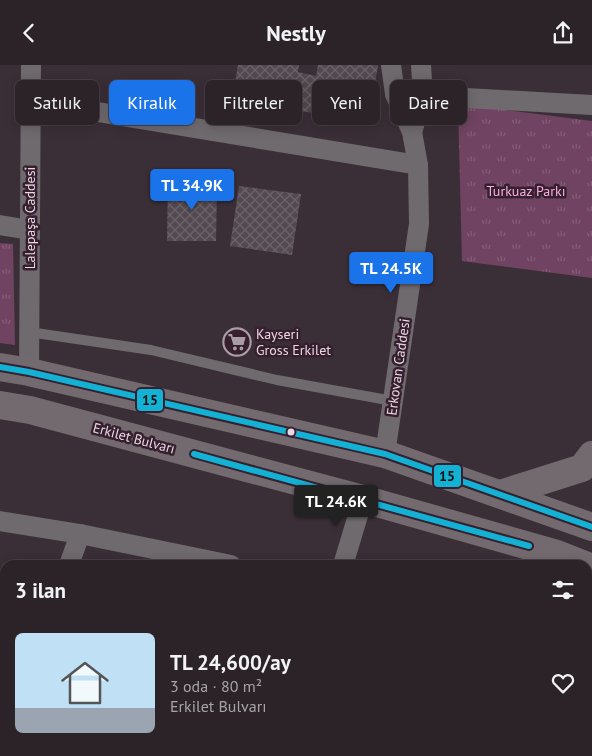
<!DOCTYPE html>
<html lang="tr">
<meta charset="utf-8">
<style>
:root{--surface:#2c2329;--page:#382f35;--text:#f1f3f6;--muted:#a6a4a8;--line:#484046;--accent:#1a73e8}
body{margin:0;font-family:"PT Sans",sans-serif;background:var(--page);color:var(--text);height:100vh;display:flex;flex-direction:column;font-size:19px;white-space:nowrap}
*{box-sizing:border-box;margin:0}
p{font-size:16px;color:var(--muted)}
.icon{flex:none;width:28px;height:28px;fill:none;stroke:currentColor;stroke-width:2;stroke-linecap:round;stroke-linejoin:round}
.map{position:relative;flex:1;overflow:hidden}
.details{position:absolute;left:0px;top:495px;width:592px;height:196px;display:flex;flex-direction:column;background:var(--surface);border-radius:15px 15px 0 0;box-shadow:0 2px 12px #0003,0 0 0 1px var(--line)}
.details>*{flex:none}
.guide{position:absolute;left:15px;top:15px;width:562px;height:45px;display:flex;gap:10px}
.price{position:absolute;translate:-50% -42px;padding:0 11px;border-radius:5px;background:var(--accent);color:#fff;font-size:16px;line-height:32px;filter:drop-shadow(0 1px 2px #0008)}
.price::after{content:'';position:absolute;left:50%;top:30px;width:15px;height:11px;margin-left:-8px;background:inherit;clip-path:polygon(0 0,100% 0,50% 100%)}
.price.active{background:#222;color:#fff}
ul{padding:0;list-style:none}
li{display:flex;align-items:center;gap:15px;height:125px;padding:0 15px}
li+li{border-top:1px solid var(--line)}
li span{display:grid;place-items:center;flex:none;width:140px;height:100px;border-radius:8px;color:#555}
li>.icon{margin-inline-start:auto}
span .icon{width:60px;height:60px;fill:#fffc;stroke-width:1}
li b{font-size:21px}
h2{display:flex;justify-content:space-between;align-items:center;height:60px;padding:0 15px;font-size:21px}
.chip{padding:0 18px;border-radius:8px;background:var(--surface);box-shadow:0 2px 12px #0003,0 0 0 1px var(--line);font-size:18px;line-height:45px}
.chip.active{background:var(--accent);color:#fff}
header{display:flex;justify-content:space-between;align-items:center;height:65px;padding:0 15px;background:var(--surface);font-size:22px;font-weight:600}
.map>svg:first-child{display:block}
.park{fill:url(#park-tufts)}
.building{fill:url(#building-cross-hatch)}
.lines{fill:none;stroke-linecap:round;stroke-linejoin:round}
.lane{stroke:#6f6a6d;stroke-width:10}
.street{stroke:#6f6a6d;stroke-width:20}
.primary{stroke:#726a6e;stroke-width:28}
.bus-1-casing{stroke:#361f2f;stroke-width:10}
.bus-1{stroke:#13b2d5;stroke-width:6}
.bus-dot{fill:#e8d8e2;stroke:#361f2f;stroke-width:2}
.labels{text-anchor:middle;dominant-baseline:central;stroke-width:5;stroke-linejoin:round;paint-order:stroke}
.park-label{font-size:14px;fill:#faade1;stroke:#361f2f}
.street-label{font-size:14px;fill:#e8d8e2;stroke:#361f2f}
.poi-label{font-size:14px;fill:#e8d8e2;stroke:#361f2f;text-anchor:start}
.line-badge{stroke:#361f2f;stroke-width:2}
.pale-badge-label{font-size:14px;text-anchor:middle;font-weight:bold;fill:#111}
</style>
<header><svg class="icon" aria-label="back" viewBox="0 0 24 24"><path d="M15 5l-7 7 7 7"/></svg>Nestly<svg class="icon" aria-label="share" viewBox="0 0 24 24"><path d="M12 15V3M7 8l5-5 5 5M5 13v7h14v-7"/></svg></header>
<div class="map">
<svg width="592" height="691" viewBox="0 0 592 691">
<defs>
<pattern id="park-tufts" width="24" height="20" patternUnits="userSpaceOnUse" patternTransform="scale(1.25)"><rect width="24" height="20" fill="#6f4361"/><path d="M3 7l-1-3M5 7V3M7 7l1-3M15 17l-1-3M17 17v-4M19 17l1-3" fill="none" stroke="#845d77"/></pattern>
<pattern id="building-cross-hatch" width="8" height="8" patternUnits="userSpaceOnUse" patternTransform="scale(1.25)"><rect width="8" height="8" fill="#534950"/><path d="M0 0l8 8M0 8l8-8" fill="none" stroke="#6c6269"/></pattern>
</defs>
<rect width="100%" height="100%" fill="#3b2f37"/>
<g class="park">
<path d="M 458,39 L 592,56 L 592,213 L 462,196 Z"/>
<path d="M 0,178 L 13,179 L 15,280 L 0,278 Z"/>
</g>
<g class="building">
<path d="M 238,0 L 299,0 L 298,7 L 316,11 L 318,0 L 378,0 L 369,57 L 351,54 L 352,51 L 315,45 L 314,48 L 287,44 L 288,41 L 251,35 L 250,38 L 232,35 Z"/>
<path d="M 168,116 L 217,116 L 216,176 L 167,176 Z"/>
<path d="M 239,121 L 301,129 L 292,190 L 230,181 Z"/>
<path d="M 588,642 L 592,644 L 592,654 L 588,665 Z"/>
<path d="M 59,686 L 89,686 L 87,691 L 72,691 Z"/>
<path d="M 122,686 L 171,686 L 169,691 L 120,691 Z"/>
<path d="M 205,686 L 251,686 L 252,687 L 251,691 L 203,691 Z"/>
<path d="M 337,686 L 388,686 L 386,691 L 350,691 Z"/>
<path d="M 408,686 L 474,686 L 472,691 L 406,691 Z"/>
</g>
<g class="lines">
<path class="lane" d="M 29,267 L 151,285 L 277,315 L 393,336"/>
<g class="street">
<path d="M 395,29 L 592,40"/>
<path d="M 31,36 L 418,100"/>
<path d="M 412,67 L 423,31 L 421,0"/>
<path d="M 0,160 L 30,165"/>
<path d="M 29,307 L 31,0"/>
<path d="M 385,389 L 419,159 L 418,100 L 412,67 L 395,29 L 391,0"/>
<path d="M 0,456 L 80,469 L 231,500"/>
<path d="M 69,500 L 80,469"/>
<path d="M 343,500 L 363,434"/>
<path d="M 588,610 L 592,612"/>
<path d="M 4,691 L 6,686"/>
<path d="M 276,691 L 278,686"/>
</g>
<g class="primary">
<path d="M 0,302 L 29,307 L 385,389 L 592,462"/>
<path d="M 0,340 L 30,345 L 363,434 L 557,489 L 585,500"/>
<path d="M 500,429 L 582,403 L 592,390"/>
</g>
<g class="bus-1-casing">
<g id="bus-1">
<path d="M 0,302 L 29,307 L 385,389 L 592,462"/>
<path d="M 194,389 L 529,481"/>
</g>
</g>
<use href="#bus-1" class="bus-1"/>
</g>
<defs>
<g id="supermarket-ring" transform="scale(1.4375)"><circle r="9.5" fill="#361f2f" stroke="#ab9da6" stroke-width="1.5"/><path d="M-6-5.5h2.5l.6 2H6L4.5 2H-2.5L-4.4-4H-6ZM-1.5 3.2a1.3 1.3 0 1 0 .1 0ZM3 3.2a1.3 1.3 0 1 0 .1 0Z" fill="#ab9da6"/></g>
</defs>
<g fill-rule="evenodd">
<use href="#supermarket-ring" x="237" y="277"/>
</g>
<circle class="bus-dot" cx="291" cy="367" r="4.5"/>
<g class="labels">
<g class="park-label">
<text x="526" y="126">Turkuaz Parkı</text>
</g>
<g class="street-label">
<text transform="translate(30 153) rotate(-90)">Lalepaşa Caddesi</text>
<text transform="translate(398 302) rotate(-82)">Erkovan Caddesi</text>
<text transform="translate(134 373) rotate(15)">Erkilet Bulvarı</text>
</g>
<g class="poi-label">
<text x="256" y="269">Kayseri<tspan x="256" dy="16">Gross Erkilet</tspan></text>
</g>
</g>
<g class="line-badge">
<rect x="136" y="323" width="28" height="24" rx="5" fill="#13b2d5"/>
<rect x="433" y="399" width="29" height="24" rx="5" fill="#13b2d5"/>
</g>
<g class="pale-badge-label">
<text x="150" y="340">15</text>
<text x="447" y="416">15</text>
</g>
</svg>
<b class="price" style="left:192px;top:146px">TL 34.9K</b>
<b class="price" style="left:391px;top:229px">TL 24.5K</b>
<b class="price active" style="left:336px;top:462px">TL 24.6K</b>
<div class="guide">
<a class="chip">Satılık</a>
<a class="chip active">Kiralık</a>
<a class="chip">Filtreler</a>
<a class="chip">Yeni</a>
<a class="chip">Daire</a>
</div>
<section class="details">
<h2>3 ilan<svg class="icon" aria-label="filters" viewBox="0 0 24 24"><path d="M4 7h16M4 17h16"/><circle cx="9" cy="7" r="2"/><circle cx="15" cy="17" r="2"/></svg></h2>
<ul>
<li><span style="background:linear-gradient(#bfe0f5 75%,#9aa5b1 0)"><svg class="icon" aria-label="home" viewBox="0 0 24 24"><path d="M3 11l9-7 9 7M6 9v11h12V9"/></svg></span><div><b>TL 24,600/ay</b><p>3 oda · 80 m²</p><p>Erkilet Bulvarı</p></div><svg class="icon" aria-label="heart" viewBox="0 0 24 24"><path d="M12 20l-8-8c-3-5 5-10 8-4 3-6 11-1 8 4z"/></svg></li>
</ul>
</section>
</div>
